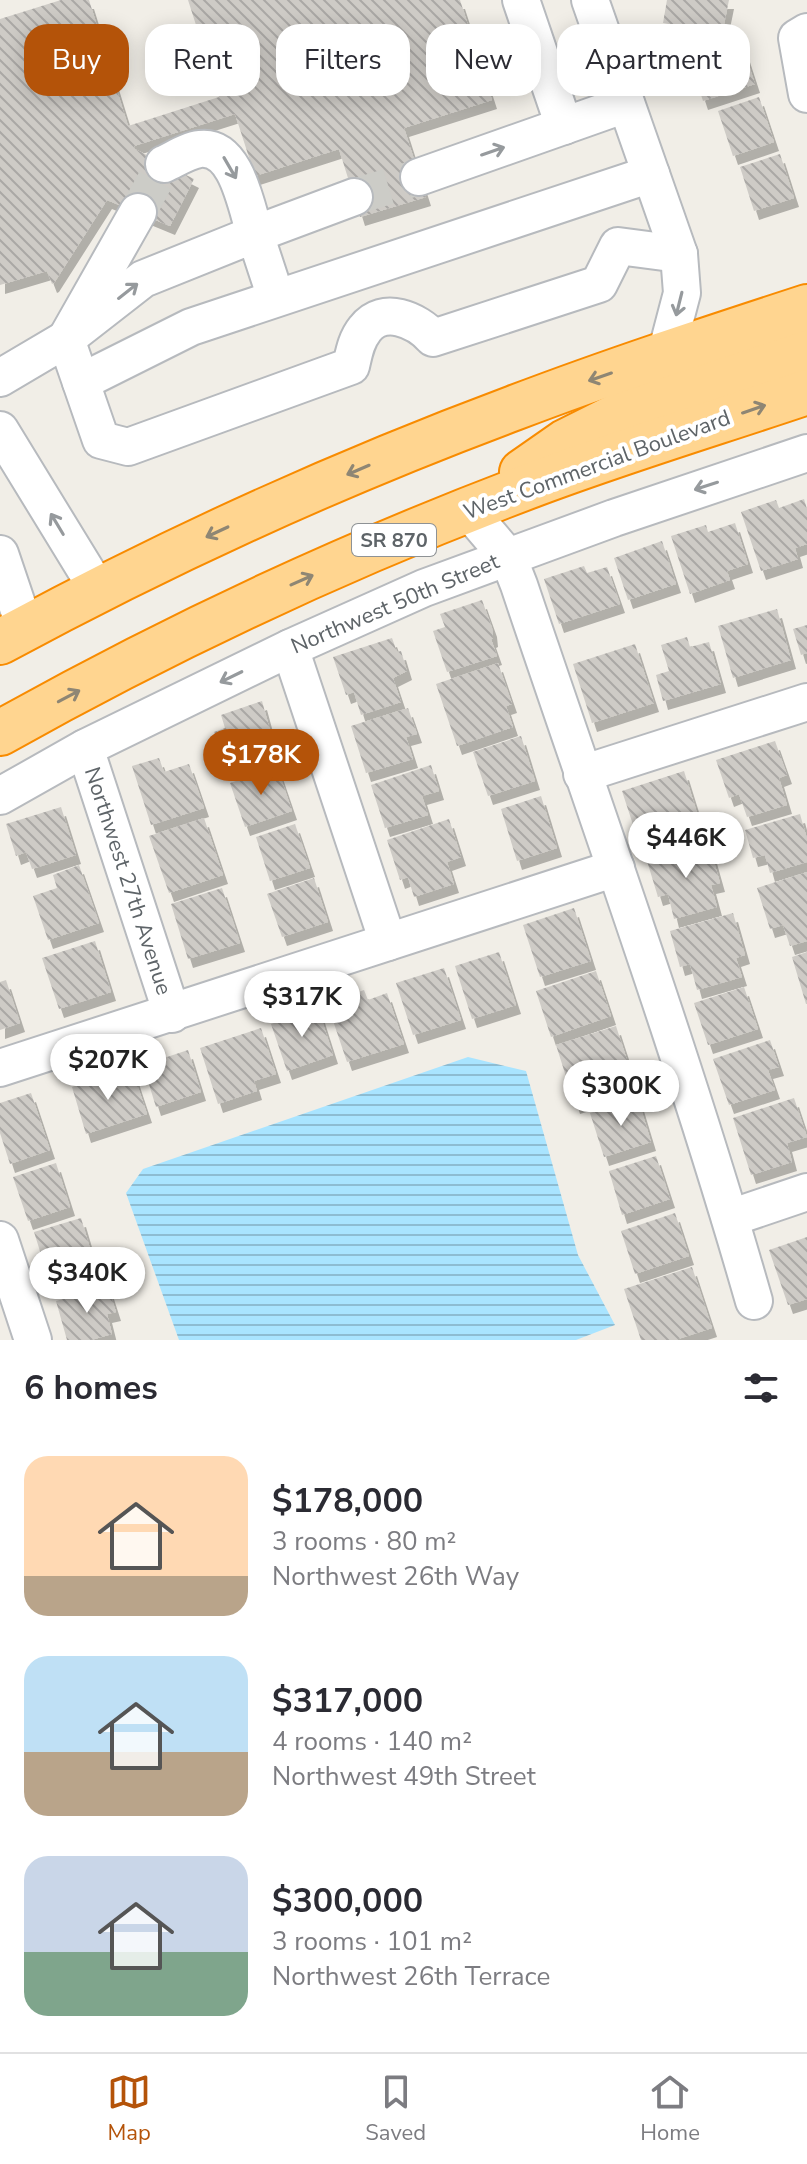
<!DOCTYPE html>
<meta charset="utf-8">
<style>
:root{--surface:#fff;--page:#f2f2f3;--text:#2b2b33;--muted:#7c7c81;--line:#e1e1e2;--accent:#b45309}
body{margin:0;font-family:"Nunito Sans",sans-serif;background:var(--page);color:var(--text);height:100vh;display:flex;flex-direction:column;font-size:30px;white-space:nowrap}
*{box-sizing:border-box;margin:0}
p{font-size:26px;color:var(--muted)}
.icon{flex:none;width:44px;height:44px;fill:none;stroke:currentColor;stroke-width:2;stroke-linecap:round;stroke-linejoin:round}
.map{position:relative;height:1340px;overflow:hidden}
.side{display:flex;flex-direction:column;background:var(--surface);flex:1}
.side>*{flex:none}
.banner{position:absolute;left:24px;top:24px;width:760px;height:72px;display:flex;gap:16px}
.price{position:absolute;translate:-50% -68px;padding:0 18px;border-radius:28px;background:#fff;color:#222;font-size:26px;line-height:52px;filter:drop-shadow(0 2px 4px #0008)}
.price::after{content:'';position:absolute;left:50%;top:48px;width:24px;height:18px;margin-left:-12px;background:inherit;clip-path:polygon(0 0,100% 0,50% 100%)}
.price.on{background:var(--accent);color:#fff}
ul{padding:0;list-style:none}
li{display:flex;align-items:center;gap:24px;height:200px;padding:0 24px}
li span{display:grid;place-items:center;flex:none;width:224px;height:160px;border-radius:24px;color:#555}
li>.icon{margin-inline-start:auto}
span .icon{width:96px;height:96px;fill:#fffc;stroke-width:1}
li b{font-size:34px}
h2{display:flex;justify-content:space-between;align-items:center;height:96px;padding:0 24px;font-size:34px}
.chip{padding:0 28px;border-radius:24px;background:var(--surface);box-shadow:0 4px 20px #0003;font-size:28px;line-height:72px}
.chip.on{background:var(--accent);color:#fff}
.menu{display:flex;justify-content:space-around;align-items:center;height:112px;border-top:2px solid var(--line);background:var(--surface);font-size:22px;color:var(--muted)}
.menu a{display:grid;justify-items:center;gap:4px}
.menu .on{color:var(--accent)}
.map>svg:first-child{display:block}
.water{fill:url(#water-rules)}
.building{fill:url(#building-back-hatch);filter:url(#shadow)}
.lines{fill:none;stroke-linecap:round;stroke-linejoin:round}
.minor-tunnel{stroke:#ccccc7;stroke-width:36;stroke-dasharray:36 18;stroke-linecap:butt}
.minor-casing{stroke:#b7babe;stroke-width:40}
.highway-casing{stroke:#f88b00;stroke-width:48}
.minor{stroke:#fff;stroke-width:36}
.highway{stroke:#ffd590;stroke-width:44}
.oneway{stroke:#969a9d}
.oneway2{stroke:#8e8674}
.labels{text-anchor:middle;dominant-baseline:central;stroke-width:8;stroke-linejoin:round;paint-order:stroke}
.shield{fill:#fff;stroke:#8e9295;stroke-width:2}
.shield-label{font-size:20px;font-weight:bold;fill:#5e6468}
.street-label{font-size:22px;fill:#5e6468;stroke:#fff}
</style>
<div class="map">
<svg width="807" height="1340" viewBox="0 0 807 1340">
<defs>
<pattern id="water-rules" width="6" height="5" patternUnits="userSpaceOnUse" patternTransform="scale(2)"><rect width="6" height="5" fill="#a9e4ff"/><path d="M0 2.5h6" fill="none" stroke="#8dbcd2"/></pattern>
<pattern id="building-back-hatch" width="6" height="6" patternUnits="userSpaceOnUse" patternTransform="scale(2)"><rect width="6" height="6" fill="#cecbc6"/><path d="M-1 5l2 2M0 0l6 6M5-1l2 2" fill="none" stroke="#aaa8a5"/></pattern>
<filter id="shadow"><feDropShadow dx="5" dy="9" stdDeviation="0" flood-color="#0004"/></filter>
</defs>
<rect width="100%" height="100%" fill="#f1eee7"/>
<path class="water" d="M 468,1057 L 526,1071 L 578,1255 L 615,1325 L 576,1340 L 179,1340 L 126,1193 L 143,1169 Z"/>
<g class="building">
<path d="M 61,0 L 89,0 L 128,126 L 219,97 L 188,0 L 460,0 L 492,100 L 404,128 L 426,197 L 360,217 L 339,149 L 255,176 L 235,114 L 134,146 L 135,149 L 194,179 L 170,226 L 107,200 L 54,283 L 52,284 L 47,271 L 0,285 L 0,19 Z"/>
<path d="M 667,0 L 729,0 L 722,34 L 663,23 Z"/>
<path d="M 741,41 L 755,84 L 703,101 L 689,58 Z"/>
<path d="M 759,97 L 774,142 L 733,156 L 718,111 Z"/>
<path d="M 780,154 L 794,198 L 754,211 L 740,167 Z"/>
<path d="M 804,499 L 807,509 L 807,544 L 795,548 L 798,559 L 761,571 L 741,512 L 776,500 L 779,508 Z"/>
<path d="M 735,523 L 748,564 L 727,571 L 730,580 L 690,594 L 671,536 L 706,525 L 708,532 Z"/>
<path d="M 662,541 L 676,584 L 628,600 L 614,558 Z"/>
<path d="M 584,566 L 587,573 L 607,567 L 620,604 L 559,624 L 544,579 Z"/>
<path d="M 482,600 L 492,628 L 493,638 L 491,639 L 497,656 L 447,672 L 433,631 L 445,627 L 440,614 Z"/>
<path d="M 777,609 L 791,660 L 733,678 L 718,626 Z"/>
<path d="M 807,625 L 807,653 L 801,655 L 793,629 Z"/>
<path d="M 687,637 L 690,647 L 709,642 L 721,684 L 663,701 L 656,675 L 669,671 L 661,645 Z"/>
<path d="M 392,638 L 397,652 L 401,651 L 407,671 L 393,678 L 401,702 L 361,715 L 354,692 L 346,695 L 333,657 Z"/>
<path d="M 635,644 L 654,703 L 592,723 L 573,664 Z"/>
<path d="M 498,663 L 512,704 L 506,706 L 513,727 L 457,746 L 436,684 Z"/>
<path d="M 262,701 L 277,756 L 227,772 L 214,732 L 225,728 L 221,715 Z"/>
<path d="M 408,708 L 417,734 L 406,737 L 413,759 L 366,773 L 351,726 Z"/>
<path d="M 521,736 L 535,781 L 488,796 L 473,752 Z"/>
<path d="M 775,741 L 787,775 L 779,778 L 787,805 L 747,817 L 739,794 L 729,798 L 716,760 Z"/>
<path d="M 159,758 L 164,772 L 189,764 L 204,808 L 151,825 L 132,766 Z"/>
<path d="M 431,765 L 439,791 L 422,796 L 428,815 L 385,828 L 371,785 Z"/>
<path d="M 277,767 L 292,811 L 245,827 L 230,783 Z"/>
<path d="M 684,771 L 697,813 L 687,817 L 693,835 L 651,849 L 644,828 L 635,831 L 622,791 Z"/>
<path d="M 541,796 L 557,848 L 517,861 L 501,809 Z"/>
<path d="M 61,807 L 76,855 L 32,869 L 26,852 L 16,856 L 6,824 Z"/>
<path d="M 800,814 L 807,839 L 807,862 L 770,873 L 765,855 L 753,858 L 745,830 Z"/>
<path d="M 204,818 L 223,875 L 169,893 L 149,836 Z"/>
<path d="M 449,819 L 461,857 L 447,862 L 454,884 L 414,897 L 408,877 L 400,880 L 387,840 Z"/>
<path d="M 295,824 L 310,868 L 270,881 L 256,837 Z"/>
<path d="M 709,844 L 720,883 L 711,885 L 717,907 L 674,919 L 668,894 L 658,897 L 647,861 Z"/>
<path d="M 79,865 L 99,923 L 48,940 L 33,896 L 57,888 L 53,875 Z"/>
<path d="M 807,872 L 807,941 L 790,946 L 783,925 L 770,929 L 757,888 Z"/>
<path d="M 314,878 L 328,922 L 282,937 L 267,894 Z"/>
<path d="M 222,888 L 240,943 L 188,959 L 171,904 Z"/>
<path d="M 574,908 L 591,961 L 540,977 L 523,925 Z"/>
<path d="M 733,913 L 745,955 L 736,958 L 742,977 L 697,990 L 690,964 L 680,967 L 670,931 Z"/>
<path d="M 95,941 L 111,992 L 59,1009 L 42,958 Z"/>
<path d="M 499,952 L 516,1005 L 472,1019 L 455,966 Z"/>
<path d="M 807,952 L 807,1004 L 806,1004 L 792,957 Z"/>
<path d="M 444,968 L 461,1020 L 413,1035 L 396,983 Z"/>
<path d="M 596,971 L 611,1016 L 551,1037 L 536,991 Z"/>
<path d="M 6,980 L 20,1023 L 0,1030 L 0,982 Z"/>
<path d="M 744,987 L 758,1029 L 708,1045 L 694,1003 Z"/>
<path d="M 364,990 L 368,1000 L 387,993 L 404,1044 L 347,1062 L 327,1003 Z"/>
<path d="M 318,1008 L 333,1055 L 287,1071 L 271,1024 Z"/>
<path d="M 616,1026 L 627,1060 L 619,1062 L 627,1089 L 575,1105 L 556,1045 Z"/>
<path d="M 261,1028 L 276,1074 L 254,1081 L 257,1091 L 218,1104 L 200,1048 Z"/>
<path d="M 770,1040 L 779,1067 L 768,1070 L 775,1090 L 729,1105 L 713,1059 Z"/>
<path d="M 188,1050 L 201,1092 L 156,1107 L 143,1065 Z"/>
<path d="M 107,1075 L 110,1083 L 134,1075 L 147,1114 L 86,1134 L 72,1087 Z"/>
<path d="M 31,1093 L 50,1150 L 10,1164 L 0,1133 L 0,1103 Z"/>
<path d="M 794,1098 L 807,1137 L 787,1143 L 792,1162 L 751,1175 L 733,1118 Z"/>
<path d="M 638,1099 L 651,1142 L 604,1157 L 590,1113 Z"/>
<path d="M 656,1156 L 670,1199 L 622,1215 L 609,1171 Z"/>
<path d="M 56,1163 L 70,1207 L 28,1221 L 13,1177 Z"/>
<path d="M 675,1213 L 689,1256 L 635,1274 L 621,1231 Z"/>
<path d="M 81,1218 L 94,1262 L 48,1277 L 34,1232 Z"/>
<path d="M 807,1237 L 807,1299 L 788,1305 L 769,1250 Z"/>
<path d="M 692,1267 L 712,1328 L 675,1340 L 641,1340 L 624,1289 Z"/>
<path d="M 108,1287 L 116,1312 L 107,1314 L 112,1334 L 91,1340 L 67,1340 L 56,1301 Z"/>
</g>
<g class="lines">
<g class="minor-tunnel">
<path d="M 354,197 L 419,177"/>
<path d="M 138,212 L 164,164"/>
</g>
<g class="minor-casing">
<g id="minor">
<path d="M 521,0 L 564,126"/>
<path d="M 590,0 L 679,254 L 682,293 L 666,354"/>
<path d="M 807,32 L 797,38 L 807,94"/>
<path d="M 164,164 C 175,159 189,150 200,149 C 237,145 246,207 255,234 L 354,197"/>
<path d="M 419,177 L 626,104"/>
<path d="M 138,212 L 66,339 L 101,440 L 128,447 L 351,366 C 354,353 356,340 365,329 C 383,305 417,320 433,338 L 599,284 L 618,246 L 679,254"/>
<path d="M 0,378 L 66,339 L 143,279 L 255,234 L 276,298"/>
<path d="M 81,382 L 191,327 L 651,174"/>
<path d="M 0,430 L 98,590"/>
<path d="M 468,510 L 508,557 L 519,585 C 599,823 685,1060 754,1301"/>
<path d="M 0,554 L 25,628"/>
<path d="M 290,648 L 388,942"/>
<path d="M 85,748 L 172,1014"/>
<path d="M 582,774 L 807,702"/>
<path d="M 0,796 L 85,748 L 290,648 L 424,588 L 614,518 L 807,453"/>
<path d="M 0,1068 L 616,868"/>
<path d="M 730,1218 L 807,1192"/>
<path d="M 0,1240 L 33,1340"/>
</g>
</g>
<g class="highway-casing">
<g id="highway">
<path d="M 522,472 L 565,442 L 625,412 L 807,349"/>
<path d="M 0,642 C 166,552 337,474 514,408 C 611,371 709,339 807,307"/>
<path d="M 0,733 C 171,637 349,554 532,485 C 622,451 715,423 807,392"/>
</g>
</g>
<use href="#minor" class="minor"/>
<use href="#highway" class="highway"/>
</g>
<defs><path id="oneway-shaft" d="M-6 0H5M1.5-3L5.5 0L1.5 3" fill="none" stroke-width="1.6" stroke-linecap="round" stroke-linejoin="round" transform="scale(2)"/></defs>
<g class="oneway">
<use href="#oneway-shaft" transform="translate(493 151) rotate(-19)"/>
<use href="#oneway-shaft" transform="translate(230 168) rotate(60)"/>
<use href="#oneway-shaft" transform="translate(128 291) rotate(-38)"/>
<use href="#oneway-shaft" transform="translate(679 304) rotate(104)"/>
<use href="#oneway-shaft" transform="translate(706 486) rotate(162)"/>
<use href="#oneway-shaft" transform="translate(57 524) rotate(-121)"/>
<use href="#oneway-shaft" transform="translate(231 677) rotate(154)"/>
</g>
<g class="oneway2">
<use href="#oneway-shaft" transform="translate(600 377) rotate(161)"/>
<use href="#oneway-shaft" transform="translate(754 409) rotate(-19)"/>
<use href="#oneway-shaft" transform="translate(358 470) rotate(157)"/>
<use href="#oneway-shaft" transform="translate(217 532) rotate(155)"/>
<use href="#oneway-shaft" transform="translate(302 580) rotate(-24)"/>
<use href="#oneway-shaft" transform="translate(69 696) rotate(-28)"/>
</g>
<g class="labels">
<rect class="shield" x="352" y="524" width="84" height="32" rx="6"/>
<g class="shield-label">
<text x="394" y="540">SR 870</text>
</g>
<g class="street-label">
<text transform="translate(597 465) rotate(-20)">West Commercial Boulevard</text>
<text transform="translate(395 604) rotate(-23)">Northwest 50th Street</text>
<text transform="translate(128 881) rotate(72)">Northwest 27th Avenue</text>
</g>
</g>
</svg>
<b class="price on" style="left:261px;top:797px">$178K</b>
<b class="price" style="left:686px;top:880px">$446K</b>
<b class="price" style="left:302px;top:1039px">$317K</b>
<b class="price" style="left:108px;top:1102px">$207K</b>
<b class="price" style="left:621px;top:1128px">$300K</b>
<b class="price" style="left:87px;top:1315px">$340K</b>
<div class="banner">
<a class="chip on">Buy</a>
<a class="chip">Rent</a>
<a class="chip">Filters</a>
<a class="chip">New</a>
<a class="chip">Apartment</a>
</div>
</div>
<section class="side">
<h2>6 homes<svg class="icon" aria-label="filters" viewBox="0 0 24 24"><path d="M4 7h16M4 17h16"/><circle cx="9" cy="7" r="2"/><circle cx="15" cy="17" r="2"/></svg></h2>
<ul>
<li><span style="background:linear-gradient(#ffd9b3 75%,#b9a48a 0)"><svg class="icon" aria-label="home" viewBox="0 0 24 24"><path d="M3 11l9-7 9 7M6 9v11h12V9"/></svg></span><div><b>$178,000</b><p>3 rooms · 80 m²</p><p>Northwest 26th Way</p></div></li>
<li><span style="background:linear-gradient(#bfe0f5 60%,#b9a48a 0)"><svg class="icon" aria-label="home" viewBox="0 0 24 24"><path d="M3 11l9-7 9 7M6 9v11h12V9"/></svg></span><div><b>$317,000</b><p>4 rooms · 140 m²</p><p>Northwest 49th Street</p></div></li>
<li><span style="background:linear-gradient(#c9d6e8 60%,#7fa58c 0)"><svg class="icon" aria-label="home" viewBox="0 0 24 24"><path d="M3 11l9-7 9 7M6 9v11h12V9"/></svg></span><div><b>$300,000</b><p>3 rooms · 101 m²</p><p>Northwest 26th Terrace</p></div></li>
</ul>
</section>
<nav class="menu">
<a class="on"><svg class="icon" aria-label="map" viewBox="0 0 24 24"><path d="M3 6l6-2 6 2 6-2v14l-6 2-6-2-6 2zM9 4v14M15 6v14"/></svg>Map</a>
<a><svg class="icon" aria-label="saved" viewBox="0 0 24 24"><path d="M7 4h10v16l-5-4-5 4z"/></svg>Saved</a>
<a><svg class="icon" aria-label="home" viewBox="0 0 24 24"><path d="M3 11l9-7 9 7M6 9v11h12V9"/></svg>Home</a>
</nav>
